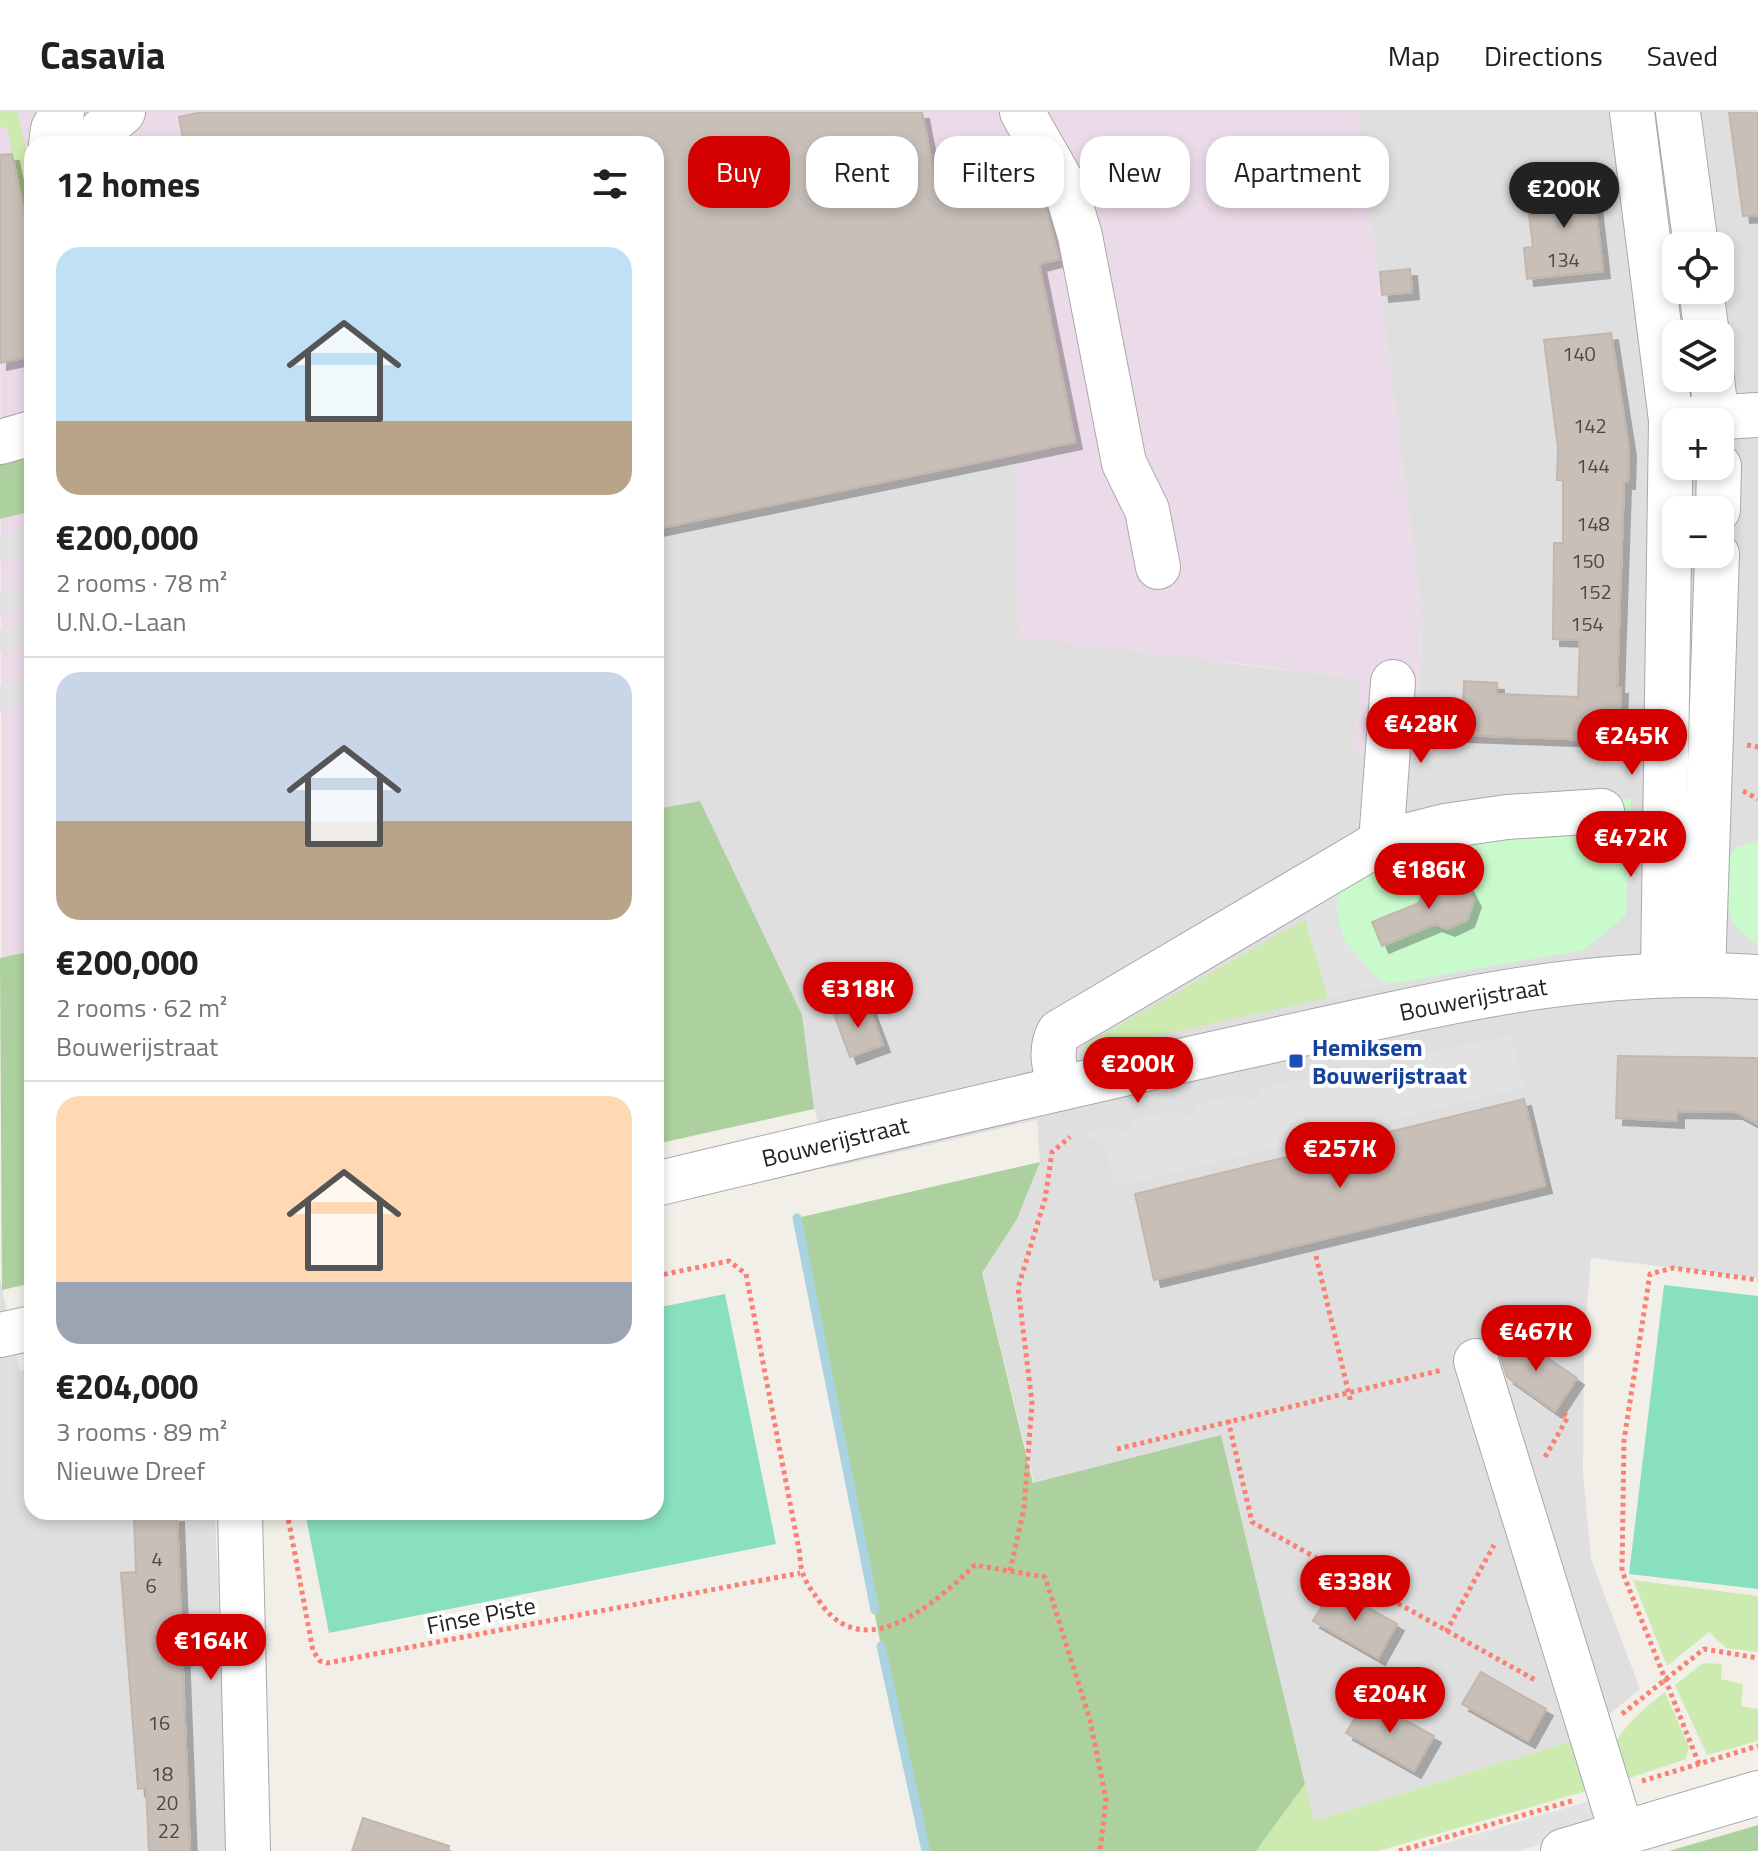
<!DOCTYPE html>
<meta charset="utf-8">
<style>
:root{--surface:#fff;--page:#f2f2f2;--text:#202124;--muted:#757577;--line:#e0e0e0;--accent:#d40000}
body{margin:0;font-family:"Titillium Web",sans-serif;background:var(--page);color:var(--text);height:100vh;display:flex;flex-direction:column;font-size:30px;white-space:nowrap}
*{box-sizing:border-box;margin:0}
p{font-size:26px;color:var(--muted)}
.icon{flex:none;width:44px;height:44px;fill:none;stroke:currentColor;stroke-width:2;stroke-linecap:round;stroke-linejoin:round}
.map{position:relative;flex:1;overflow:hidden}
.drawer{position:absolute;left:24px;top:24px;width:640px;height:1384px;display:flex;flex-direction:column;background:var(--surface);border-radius:24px;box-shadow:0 4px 12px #0003}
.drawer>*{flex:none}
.hud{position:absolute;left:688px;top:24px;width:760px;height:72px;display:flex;gap:16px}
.fabs{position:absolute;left:1662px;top:120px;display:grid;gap:16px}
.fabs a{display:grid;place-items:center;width:72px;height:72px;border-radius:16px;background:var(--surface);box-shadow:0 4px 12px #0003;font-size:40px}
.price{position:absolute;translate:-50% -68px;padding:0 18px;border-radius:28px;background:var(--accent);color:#fff;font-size:26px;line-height:52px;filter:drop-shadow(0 2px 4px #0008)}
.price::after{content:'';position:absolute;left:50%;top:48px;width:24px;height:18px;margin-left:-12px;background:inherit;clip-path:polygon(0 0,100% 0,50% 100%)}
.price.selected{background:#222;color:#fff}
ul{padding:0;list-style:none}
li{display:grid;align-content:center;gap:16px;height:424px;padding:0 32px}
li+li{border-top:2px solid var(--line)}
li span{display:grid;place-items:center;height:248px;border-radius:24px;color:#555}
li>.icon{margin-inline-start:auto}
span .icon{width:144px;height:144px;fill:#fffc;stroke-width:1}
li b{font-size:34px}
h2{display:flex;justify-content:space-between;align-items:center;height:96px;padding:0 32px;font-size:34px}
.chip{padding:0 28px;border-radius:24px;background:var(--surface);box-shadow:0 4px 12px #0003;font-size:28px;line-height:72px}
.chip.selected{background:var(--accent);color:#fff}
header{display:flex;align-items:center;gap:48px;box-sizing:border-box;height:112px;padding:0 40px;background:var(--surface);border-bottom:2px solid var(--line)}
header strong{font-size:38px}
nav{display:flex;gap:44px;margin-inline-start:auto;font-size:28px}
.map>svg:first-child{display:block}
.residential{fill:#e0dfdf;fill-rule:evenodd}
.industrial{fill:#ebdbe8}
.grass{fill:#cdebb0}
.forest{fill:#add19e}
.park{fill:#c8facc}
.pitch{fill:#88e0be}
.parking{fill:#e2e2e2}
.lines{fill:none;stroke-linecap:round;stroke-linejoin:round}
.stream{stroke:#aad3df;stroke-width:9}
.building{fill:#c7bfb8;stroke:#c4b6ab;stroke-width:2;filter:url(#shadow)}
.minor-casing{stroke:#a9a9a9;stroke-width:46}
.path{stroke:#fa8072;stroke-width:5;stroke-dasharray:4 4;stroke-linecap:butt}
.minor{stroke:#fff;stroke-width:44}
.transit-dot{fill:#1a4fb4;stroke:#fff;stroke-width:3}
.labels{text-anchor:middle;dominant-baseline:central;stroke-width:8;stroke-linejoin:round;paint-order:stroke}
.number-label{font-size:20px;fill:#4b4948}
.street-label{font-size:24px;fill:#222;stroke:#fff}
.transit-label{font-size:24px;font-weight:bold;fill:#164399;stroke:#fff;text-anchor:start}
</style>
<header>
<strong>Casavia</strong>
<nav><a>Map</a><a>Directions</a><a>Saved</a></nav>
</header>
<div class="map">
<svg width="1758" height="1739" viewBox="0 0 1758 1739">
<defs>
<filter id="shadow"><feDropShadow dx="7" dy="7" stdDeviation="0" flood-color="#0004"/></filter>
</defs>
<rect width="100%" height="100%" fill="#f2efe9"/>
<g class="residential">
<path d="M 1357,0 L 1758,0 L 1758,1166 L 1591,1146 L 1584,1232 L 1583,1360 L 1591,1447 L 1640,1577 L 1581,1626 L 1314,1709 L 1034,1371 L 982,1160 L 1017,1107 L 1040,1050 L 1037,1008 L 830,1056 L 814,996 L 700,689 L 656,697 L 656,417 L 1017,344 L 1225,551 L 1361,566 L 1419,647 L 1421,495 ZM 1676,134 L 1720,134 L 1720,178 L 1676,178 ZM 1676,222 L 1720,222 L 1720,266 L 1676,266 ZM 1676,310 L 1720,310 L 1720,354 L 1676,354 ZM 1676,398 L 1720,398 L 1720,442 L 1676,442 Z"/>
<path d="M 0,1167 L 20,1259 L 32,1257 L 32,1400 L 215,1400 L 228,1739 L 0,1739 Z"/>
</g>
<path class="industrial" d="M 0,0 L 1357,0 L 1421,495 L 1419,647 L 1354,644 L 1360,566 L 1019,526 L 1017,344 L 656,417 L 656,32 L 32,32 L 32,1171 L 2,1178 Z"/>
<g class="grass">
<path d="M 0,0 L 18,0 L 32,68 L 32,91 L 22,94 L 7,15 L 0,16 Z"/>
<path d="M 1305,807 L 1328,886 L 1083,940 L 1085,933 Z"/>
<path d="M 1633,1468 L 1758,1484 L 1758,1540 L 1726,1536 L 1709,1520 L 1667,1554 Z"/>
<path d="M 1703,1551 L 1722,1552 L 1721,1567 L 1743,1572 L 1741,1594 L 1758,1597 L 1758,1629 L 1707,1643 L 1675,1573 Z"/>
<path d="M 1665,1580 L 1689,1635 L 1686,1647 L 1621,1669 L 1610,1640 C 1623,1614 1642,1598 1665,1580 Z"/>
<path d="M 1581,1626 L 1597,1676 L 1378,1739 L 1256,1739 L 1305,1672 L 1314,1709 Z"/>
</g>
<g class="forest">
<path d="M 32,344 L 32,399 L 0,407 L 0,348 Z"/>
<path d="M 700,689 L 802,903 L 814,997 L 656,1032 L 656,697 Z"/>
<path d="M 32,839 L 32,1171 L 2,1178 L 0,846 Z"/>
<path d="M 1040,1050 L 1017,1107 L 982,1161 L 1033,1371 L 1221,1323 L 1305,1672 L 1256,1739 L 926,1739 L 881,1534 L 797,1106 Z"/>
<path d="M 1758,1713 L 1758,1739 L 1669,1739 Z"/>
</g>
<g class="park">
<path d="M 1615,687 L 1631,687 L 1626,803 L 1584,838 L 1390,872 C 1351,854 1331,815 1338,774 L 1374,751 Z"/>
<path d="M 1758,728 L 1758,834 L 1733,812 L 1725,781 L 1729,744 L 1736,736 Z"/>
</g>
<g class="pitch">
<path d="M 1664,1173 L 1758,1184 L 1758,1477 L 1629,1462 Z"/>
<path d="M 725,1182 L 776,1432 L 329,1521 L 305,1400 L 656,1400 L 656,1196 Z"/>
</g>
<g class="parking">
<path d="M 30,418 L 32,441 L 0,449 L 0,424 Z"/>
<path d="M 32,473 L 32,496 L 0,503 L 0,480 Z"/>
<path d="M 32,510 L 32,533 L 0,540 L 0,517 Z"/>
<path d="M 32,566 L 32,591 L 0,599 L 0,573 Z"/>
<path d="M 1338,774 L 1336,811 L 1345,829 L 1377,866 L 1390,872 L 1328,886 L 1305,807 Z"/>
<path d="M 1511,923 L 1524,976 L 1115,1075 L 1106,1035 L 1081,1020 L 1111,1014 L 1125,1021 L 1133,1008 L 1176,998 L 1190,1005 L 1198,992 L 1241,982 L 1255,989 L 1263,976 L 1307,966 L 1320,973 L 1329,961 L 1347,957 L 1376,974 L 1415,965 L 1410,944 Z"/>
<path d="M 1599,1686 L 1607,1713 L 1518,1739 L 1419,1739 Z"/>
</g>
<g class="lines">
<g class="stream">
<path d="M 797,1106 L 875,1498"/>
<path d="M 881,1534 L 926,1739"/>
</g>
</g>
<g class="building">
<path d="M 202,0 L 922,0 L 935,67 L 1022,51 L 1043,87 L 1059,147 L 1039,152 L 1075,330 L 656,417 L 656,32 L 184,32 L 179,5 Z"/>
<path d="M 1729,0 L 1758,0 L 1758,103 L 1743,104 Z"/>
<path d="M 12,42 L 24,102 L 32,101 L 32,244 L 0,251 L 0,43 Z"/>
<path d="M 1592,64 L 1603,159 L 1527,167 L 1524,136 L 1533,135 L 1529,103 L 1537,102 L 1533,70 Z"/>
<path d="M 1410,157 L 1412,180 L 1382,183 L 1380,160 Z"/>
<path d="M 1611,221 L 1629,337 L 1628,370 L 1624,370 L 1617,575 L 1621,575 L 1619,629 L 1462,623 L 1464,569 L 1497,571 L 1497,582 L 1578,585 L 1580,528 L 1553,527 L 1554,431 L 1563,431 L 1563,368 L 1557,368 L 1558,336 L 1544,228 Z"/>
<path d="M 1445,763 L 1464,769 L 1474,788 L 1467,808 L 1448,817 L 1435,812 L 1382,834 L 1372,810 L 1419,791 L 1426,772 Z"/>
<path d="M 867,890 L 883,933 L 850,945 L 834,902 Z"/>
<path d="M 1618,944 L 1758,946 L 1758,1012 L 1736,1000 L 1677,999 L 1677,1009 L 1616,1006 Z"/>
<path d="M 1524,987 L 1545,1074 L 1154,1168 L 1135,1082 Z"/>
<path d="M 1515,1224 L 1577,1266 L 1555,1299 L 1507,1265 L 1500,1243 Z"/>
<path d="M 177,1403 L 190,1739 L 149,1739 L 146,1676 L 138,1677 L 121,1461 L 136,1460 L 134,1405 Z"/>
<path d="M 1333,1476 L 1397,1512 L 1378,1546 L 1313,1509 Z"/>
<path d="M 1481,1560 L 1546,1597 L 1528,1629 L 1462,1592 Z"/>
<path d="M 1366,1587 L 1434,1624 L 1414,1659 L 1346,1621 Z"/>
<path d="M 363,1706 L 449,1734 L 448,1739 L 352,1739 Z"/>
</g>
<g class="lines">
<g class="minor-casing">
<g id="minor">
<path d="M 1022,0 L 1066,77 L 1080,124 L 1124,351 L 1147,398 L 1158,455"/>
<path d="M 1632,0 L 1671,308 L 1663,861"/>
<path d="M 1678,0 L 1696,134"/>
<path d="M 51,32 L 53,17 L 62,0"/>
<path d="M 94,32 L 101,19 L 123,0"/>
<path d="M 1701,178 L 1707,222"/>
<path d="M 1712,266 L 1717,310"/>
<path d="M 1671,308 L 1758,303"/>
<path d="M 0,330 L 32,321"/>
<path d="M 1718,398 L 1719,354"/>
<path d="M 1381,730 L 1393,570"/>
<path d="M 1703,862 L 1717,442"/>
<path d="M 1059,976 C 1055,956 1049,938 1059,920 L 1381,730 L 1445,714 L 1507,705 L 1602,699"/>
<path id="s1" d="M 656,1072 C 856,1024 1056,976 1257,932 C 1427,895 1582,853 1758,865"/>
<path d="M 0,1223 L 32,1216"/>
<path d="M 1476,1249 L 1622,1721"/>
<path d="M 240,1400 L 248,1739"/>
<path d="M 1563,1739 L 1758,1681"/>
</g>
</g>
<g class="path">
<path d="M 1747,633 L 1758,635"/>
<path d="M 1743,679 L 1758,687"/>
<path d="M 1316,1144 L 1351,1291"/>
<path d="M 656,1164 L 729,1149 L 746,1162 L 800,1443 C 800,1465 810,1476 822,1493 C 867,1554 938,1488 975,1453 L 1045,1465 L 1090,1608 L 1106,1688 L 1100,1739"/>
<path d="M 1228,1308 L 1252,1410 L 1537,1569"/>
<path d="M 1117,1337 L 1442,1258"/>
<path d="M 1545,1345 L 1568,1305 L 1563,1301"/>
<path d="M 287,1400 L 313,1539 L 320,1549 L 327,1551 L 800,1461"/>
<path d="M 1010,1459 L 1024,1396 L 1032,1291 L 1018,1176 L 1045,1087 L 1052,1040 L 1070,1025"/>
<path d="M 1446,1520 L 1494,1433"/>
<path d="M 1622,1602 L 1704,1537 L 1758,1546"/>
<path d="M 1699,1652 L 1622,1459 L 1624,1328 L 1650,1162 L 1673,1156 L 1758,1168"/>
<path d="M 1642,1669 L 1758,1634"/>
<path d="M 1399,1739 L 1575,1688"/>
</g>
<use href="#minor" class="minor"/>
</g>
<rect class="transit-dot" x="1288" y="941" width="16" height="16" rx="4"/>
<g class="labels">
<g class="number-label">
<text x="1563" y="147">134</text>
<text x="1579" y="241">140</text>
<text x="1590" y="313">142</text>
<text x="1593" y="353">144</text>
<text x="1593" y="411">148</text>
<text x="1588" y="448">150</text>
<text x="1595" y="479">152</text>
<text x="1587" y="511">154</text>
<text x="157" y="1446">4</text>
<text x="151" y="1473">6</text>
<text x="159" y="1610">16</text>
<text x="162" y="1661">18</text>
<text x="167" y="1690">20</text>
<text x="169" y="1718">22</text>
</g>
<g class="street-label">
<text stroke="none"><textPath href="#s1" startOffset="838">Bouwerijstraat</textPath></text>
<text stroke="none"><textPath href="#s1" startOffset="184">Bouwerijstraat</textPath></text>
<text transform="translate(481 1503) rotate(-11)">Finse Piste</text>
</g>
<g class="transit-label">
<text x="1312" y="935">Hemiksem<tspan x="1312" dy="28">Bouwerijstraat</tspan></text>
</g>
</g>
</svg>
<div class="fabs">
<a><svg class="icon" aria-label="locate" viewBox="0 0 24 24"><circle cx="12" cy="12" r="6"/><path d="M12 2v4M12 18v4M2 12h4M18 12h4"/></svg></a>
<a><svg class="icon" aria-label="layers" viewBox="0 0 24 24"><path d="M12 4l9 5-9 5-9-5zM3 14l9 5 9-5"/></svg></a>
<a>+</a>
<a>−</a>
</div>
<b class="price selected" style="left:1564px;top:118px">€200K</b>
<b class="price" style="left:1421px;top:653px">€428K</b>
<b class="price" style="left:1632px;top:665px">€245K</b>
<b class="price" style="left:1631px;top:767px">€472K</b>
<b class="price" style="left:1429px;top:799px">€186K</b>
<b class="price" style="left:858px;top:918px">€318K</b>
<b class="price" style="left:1138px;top:993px">€200K</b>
<b class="price" style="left:1340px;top:1078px">€257K</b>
<b class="price" style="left:1536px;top:1261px">€467K</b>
<b class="price" style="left:1355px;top:1511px">€338K</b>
<b class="price" style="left:211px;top:1570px">€164K</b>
<b class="price" style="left:1390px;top:1623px">€204K</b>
<div class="hud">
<a class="chip selected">Buy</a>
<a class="chip">Rent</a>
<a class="chip">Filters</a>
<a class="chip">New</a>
<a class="chip">Apartment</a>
</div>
<section class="drawer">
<h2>12 homes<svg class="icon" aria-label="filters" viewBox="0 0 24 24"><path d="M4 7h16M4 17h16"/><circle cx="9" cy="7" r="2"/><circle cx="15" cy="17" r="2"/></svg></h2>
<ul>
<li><span style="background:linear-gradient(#bfe0f5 70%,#b9a48a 0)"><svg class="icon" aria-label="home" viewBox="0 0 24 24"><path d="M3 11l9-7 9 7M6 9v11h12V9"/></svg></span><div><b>€200,000</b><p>2 rooms · 78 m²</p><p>U.N.O.-Laan</p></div></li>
<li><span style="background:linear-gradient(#c9d6e8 60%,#b9a48a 0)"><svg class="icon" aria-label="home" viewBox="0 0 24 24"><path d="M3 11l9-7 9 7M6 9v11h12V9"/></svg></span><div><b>€200,000</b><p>2 rooms · 62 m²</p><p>Bouwerijstraat</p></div></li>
<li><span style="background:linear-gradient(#ffd9b3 75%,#9aa5b1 0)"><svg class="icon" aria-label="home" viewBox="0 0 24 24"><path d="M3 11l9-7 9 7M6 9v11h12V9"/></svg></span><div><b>€204,000</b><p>3 rooms · 89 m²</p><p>Nieuwe Dreef</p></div></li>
</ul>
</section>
</div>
